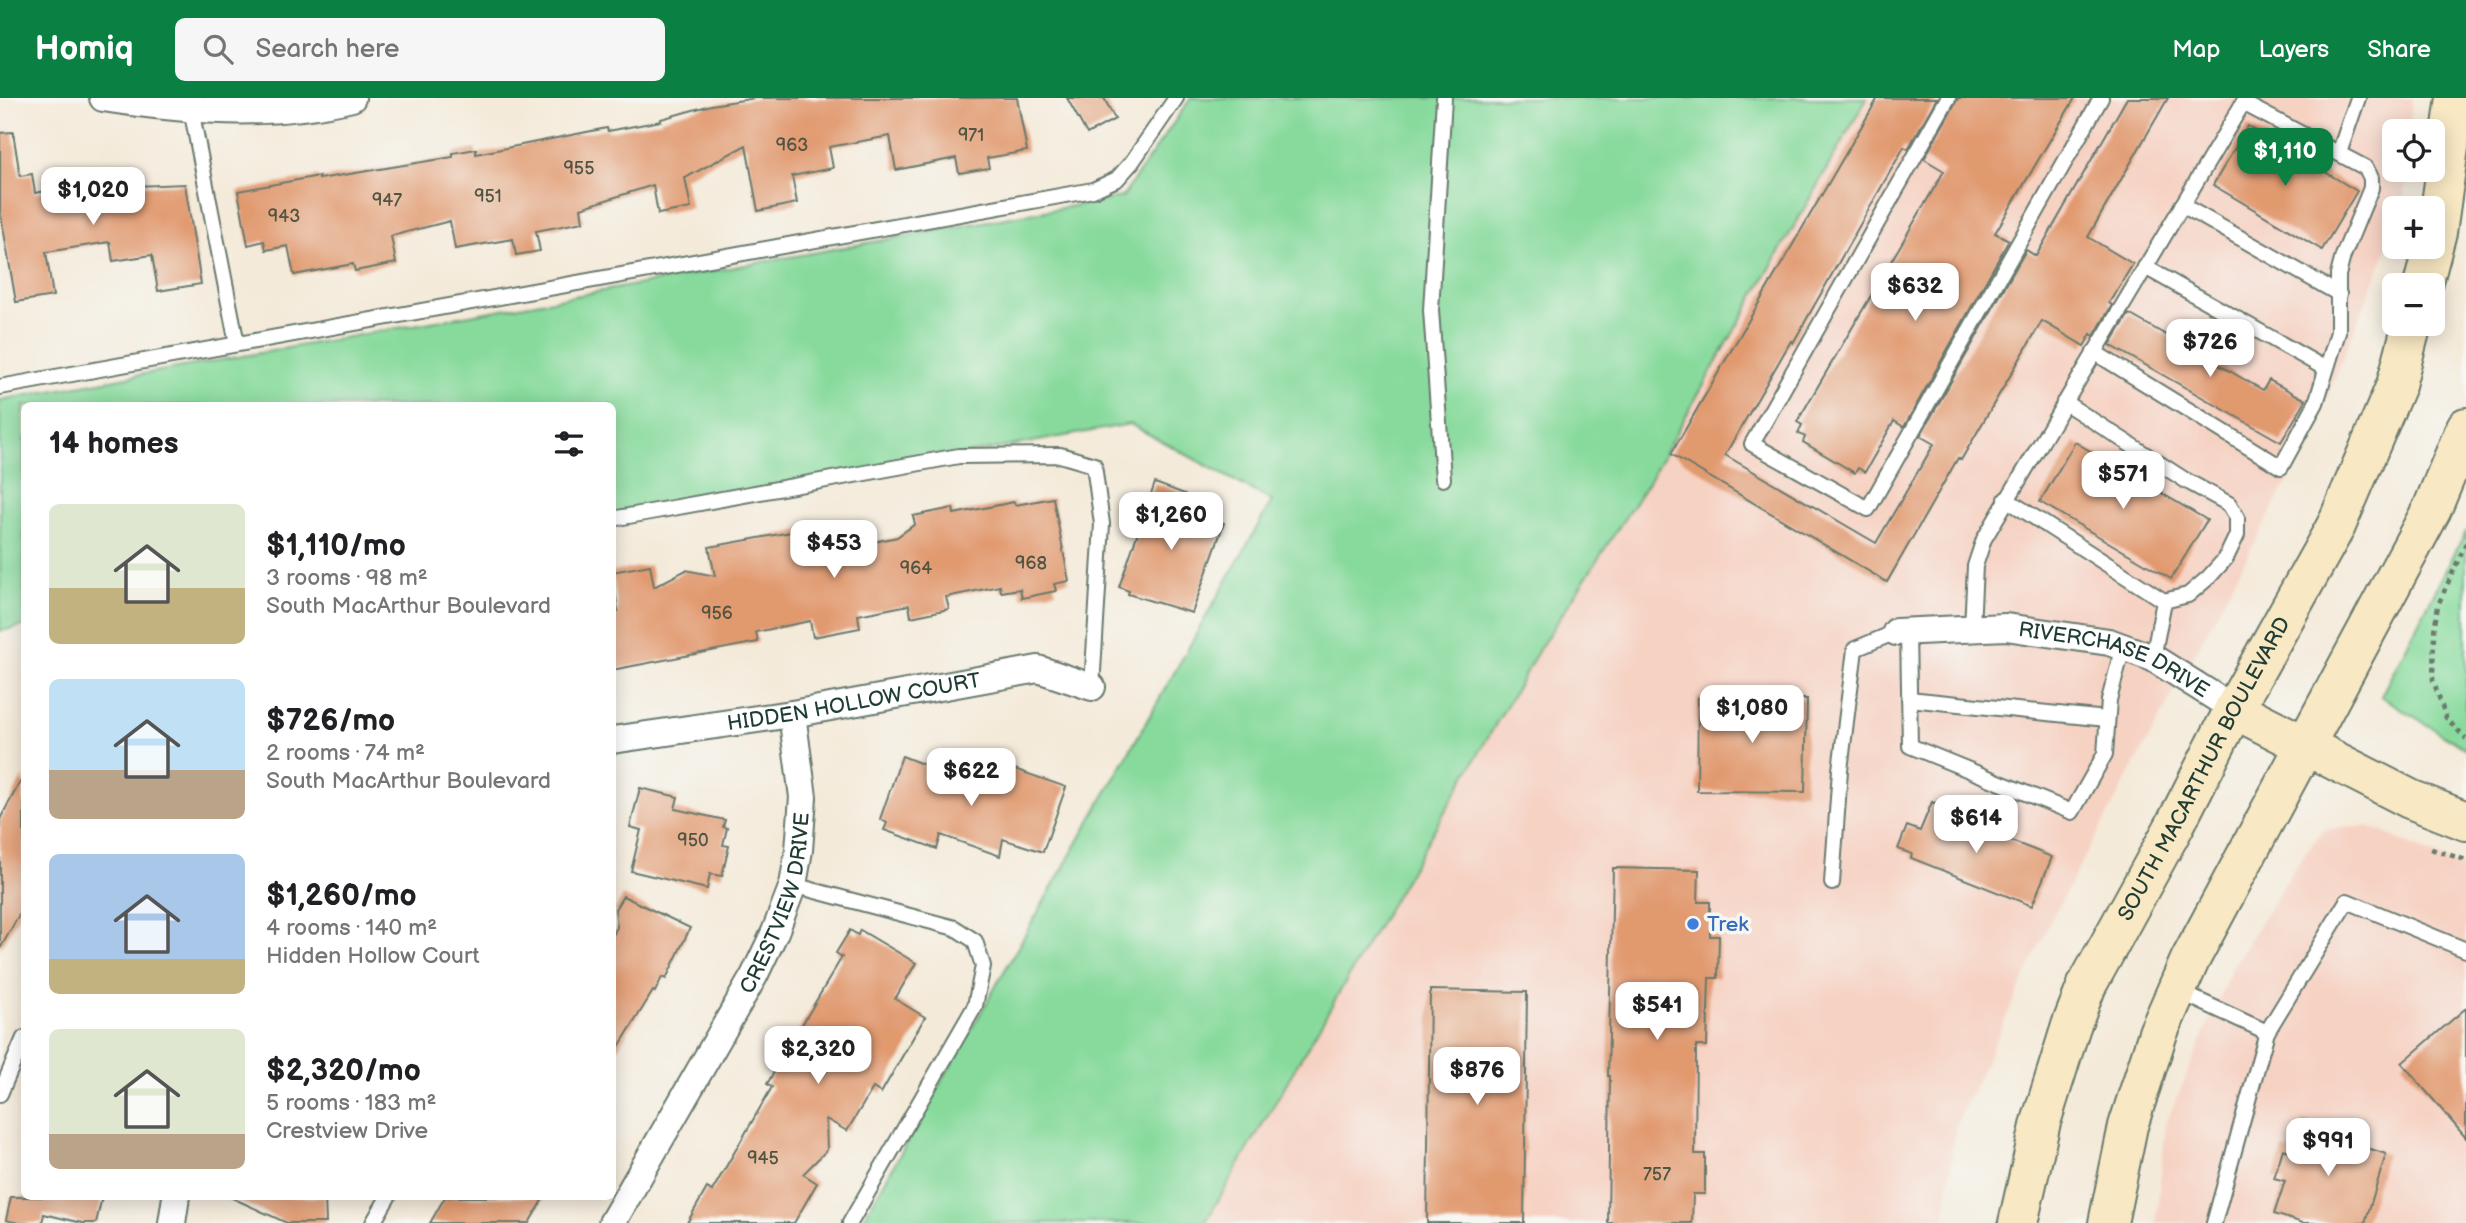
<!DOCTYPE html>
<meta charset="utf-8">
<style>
:root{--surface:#fff;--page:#f6f6f6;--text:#202124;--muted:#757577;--accent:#0b8043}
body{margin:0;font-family:"Balsamiq Sans",sans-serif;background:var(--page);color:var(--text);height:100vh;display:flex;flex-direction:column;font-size:26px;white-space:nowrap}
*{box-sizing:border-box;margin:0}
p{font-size:23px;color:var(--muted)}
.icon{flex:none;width:38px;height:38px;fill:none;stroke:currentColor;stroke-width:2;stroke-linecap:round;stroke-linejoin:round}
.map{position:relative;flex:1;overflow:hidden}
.panel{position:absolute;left:21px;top:304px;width:595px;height:798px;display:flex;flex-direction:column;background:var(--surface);border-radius:10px;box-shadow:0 4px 18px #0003}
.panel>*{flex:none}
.tools{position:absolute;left:2382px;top:21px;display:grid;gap:14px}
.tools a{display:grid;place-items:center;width:63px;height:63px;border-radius:10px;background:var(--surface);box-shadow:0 4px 18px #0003;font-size:35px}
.price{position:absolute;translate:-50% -60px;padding:0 16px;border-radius:14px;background:#fff;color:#222;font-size:23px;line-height:46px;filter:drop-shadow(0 2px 4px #0008)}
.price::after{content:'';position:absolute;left:50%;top:42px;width:21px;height:16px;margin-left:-10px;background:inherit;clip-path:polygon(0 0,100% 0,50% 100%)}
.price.selected{background:var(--accent);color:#fff}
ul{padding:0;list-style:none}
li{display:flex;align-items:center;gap:21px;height:175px;padding:0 28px}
li span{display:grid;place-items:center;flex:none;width:196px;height:140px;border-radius:10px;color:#555}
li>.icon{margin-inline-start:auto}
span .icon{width:84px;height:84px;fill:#fffc;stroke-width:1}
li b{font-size:30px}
h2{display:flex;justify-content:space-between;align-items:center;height:84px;padding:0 28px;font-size:30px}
header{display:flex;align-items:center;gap:42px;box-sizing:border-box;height:98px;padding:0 35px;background:var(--accent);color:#fff}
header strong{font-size:33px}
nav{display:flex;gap:38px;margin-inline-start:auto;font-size:24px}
.search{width:490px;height:63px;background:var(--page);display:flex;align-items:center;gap:18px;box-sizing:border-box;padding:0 24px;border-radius:10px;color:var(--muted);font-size:26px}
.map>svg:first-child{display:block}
.built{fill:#f6d2c3}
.green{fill:#87da9c;stroke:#538c68;stroke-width:2}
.building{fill:#e1996e}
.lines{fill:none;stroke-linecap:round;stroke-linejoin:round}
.lane-casing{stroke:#6a7a6e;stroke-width:18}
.street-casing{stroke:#6a7a6e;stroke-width:30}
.secondary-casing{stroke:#6a7a6e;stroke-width:42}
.path{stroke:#6a7a6e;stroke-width:4.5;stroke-dasharray:5 5;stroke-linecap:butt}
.lane{stroke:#fff;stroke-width:14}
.street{stroke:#fff;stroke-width:26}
.secondary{stroke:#f8e8c3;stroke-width:38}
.shop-dot{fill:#3f7fe0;stroke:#f6f6f2;stroke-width:2.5}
.labels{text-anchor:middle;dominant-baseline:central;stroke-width:7;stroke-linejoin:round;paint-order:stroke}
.number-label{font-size:18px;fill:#505442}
.street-label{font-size:21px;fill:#1f3d34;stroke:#f6f6f2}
.shop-label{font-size:21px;fill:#366cbe;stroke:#f6f6f2;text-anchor:start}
</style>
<header>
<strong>Homiq</strong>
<div class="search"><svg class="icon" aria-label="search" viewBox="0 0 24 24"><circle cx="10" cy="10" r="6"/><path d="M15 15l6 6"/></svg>Search here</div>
<nav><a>Map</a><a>Layers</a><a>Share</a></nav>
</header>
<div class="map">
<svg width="2466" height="1125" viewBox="0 0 2466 1125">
<rect width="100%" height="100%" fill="#f6f6f2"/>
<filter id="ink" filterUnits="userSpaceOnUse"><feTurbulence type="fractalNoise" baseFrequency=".0143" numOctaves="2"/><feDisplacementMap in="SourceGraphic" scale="14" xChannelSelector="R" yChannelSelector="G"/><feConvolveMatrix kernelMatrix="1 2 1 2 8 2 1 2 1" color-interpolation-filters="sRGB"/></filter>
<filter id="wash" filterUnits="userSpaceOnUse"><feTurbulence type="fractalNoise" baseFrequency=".00686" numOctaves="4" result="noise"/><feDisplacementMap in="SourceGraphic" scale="28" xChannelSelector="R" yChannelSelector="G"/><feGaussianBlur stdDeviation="1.57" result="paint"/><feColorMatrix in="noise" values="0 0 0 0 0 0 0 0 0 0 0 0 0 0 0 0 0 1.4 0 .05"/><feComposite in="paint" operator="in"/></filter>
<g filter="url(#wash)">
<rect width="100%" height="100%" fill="#f4ead9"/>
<g class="built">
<path d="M 1867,0 L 2412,0 L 2409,33 L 2394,33 L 2394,72 L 2407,72 L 2404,109 L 2394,110 L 2394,134 L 2308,346 L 2052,820 L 1955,1030 L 1944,1125 L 1205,1125 L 1540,550 L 1647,386 Z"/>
<path d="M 2368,728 L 2466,771 L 2466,1125 L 2156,1125 L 2166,1025 L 2232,870 L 2299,763 L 2323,732 Z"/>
</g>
<g class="green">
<path d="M 1191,0 L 1867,0 L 1647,386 L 1540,550 L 1205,1125 L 861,1125 L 1272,403 L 1130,326 L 613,421 L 612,308 L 24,308 L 24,528 L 0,533 L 0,302 L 1122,99 Z"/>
<path d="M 2466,433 L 2466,651 L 2381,598 Z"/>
</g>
<g id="blocks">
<g class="building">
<path d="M 756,0 L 1017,0 L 1027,53 L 987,60 L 989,70 L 959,75 L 956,60 L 896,72 L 890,38 L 829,49 L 833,70 L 792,78 L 797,105 L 758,113 L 746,47 L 685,80 L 691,110 L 658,116 L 653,87 L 581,110 L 583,124 L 536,133 L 540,153 L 516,157 L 513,141 L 455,151 L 450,123 L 391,138 L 396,165 L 355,173 L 353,166 L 294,177 L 288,148 L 266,152 L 264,143 L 248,147 L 238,93 L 319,78 L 319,81 L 453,59 L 453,55 L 476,51 L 476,56 L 607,30 L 608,33 L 661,23 L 661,21 L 711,7 Z"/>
<path d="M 1067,0 L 1104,0 L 1115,21 L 1087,36 Z"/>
<path d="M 1878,0 L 1937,0 L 1908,51 L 1904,49 L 1793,245 L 1791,243 L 1725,357 L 1876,445 L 1934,346 L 1920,338 L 2026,152 L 2036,158 L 2127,0 L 2168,0 L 2088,139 L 2133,166 L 2109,205 L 2112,207 L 2094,238 L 2091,236 L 2084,248 L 2042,223 L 1961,362 L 1958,360 L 1887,484 L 1671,356 Z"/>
<path d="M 1958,0 L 2075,0 L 1995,135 L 2009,142 L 1904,329 L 1894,323 L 1865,374 L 1858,370 L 1855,375 L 1803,344 L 1805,339 L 1798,335 L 1802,327 L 1797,324 L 1944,73 L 1924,61 Z"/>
<path d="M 2248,28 L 2357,93 L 2322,152 L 2213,87 Z"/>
<path d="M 13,34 L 20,78 L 32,76 L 35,95 L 57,91 L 185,86 L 201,186 L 158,193 L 152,157 L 113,163 L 110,144 L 46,154 L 53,198 L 16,204 L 0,111 L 0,35 Z"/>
<path d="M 2129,216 L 2263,292 L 2269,282 L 2306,302 L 2281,344 L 2110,247 Z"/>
<path d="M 2075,344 L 2207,422 L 2171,481 L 2040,404 Z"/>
<path d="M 1155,385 L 1185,396 L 1180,409 L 1224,425 L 1192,515 L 1128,496 L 1129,493 L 1119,489 Z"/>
<path d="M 1053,400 L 1069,483 L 1054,486 L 1056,493 L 1022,500 L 1020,491 L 1001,494 L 1000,488 L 946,499 L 949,511 L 911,519 L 909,507 L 858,517 L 860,530 L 813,539 L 810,523 L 756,534 L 758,544 L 612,572 L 612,513 L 618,513 L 612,474 L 650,467 L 654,489 L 686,472 L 715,478 L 709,449 L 813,430 L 815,439 L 852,431 L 855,448 L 897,439 L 915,426 L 913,418 L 953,410 L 954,416 L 1014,404 L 1015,407 Z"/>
<path d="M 1698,600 L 1807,601 L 1805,694 L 1697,693 Z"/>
<path d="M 902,658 L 991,693 L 1000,666 L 1066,689 L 1043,754 L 1003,741 L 1000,758 L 941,737 L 937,751 L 884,732 L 887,725 L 880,721 Z"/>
<path d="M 24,677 L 24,808 L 0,851 L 0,721 Z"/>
<path d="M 640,690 L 678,699 L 675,711 L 725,722 L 723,729 L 727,730 L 723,747 L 729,748 L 722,778 L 710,776 L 707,791 L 631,773 L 641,732 L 630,729 Z"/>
<path d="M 1932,704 L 1978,723 L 1976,729 L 2052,759 L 2032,808 L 1911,760 L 1912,756 L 1898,751 L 1907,728 L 1920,733 Z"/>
<path d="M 1613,770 L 1699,772 L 1698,804 L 1710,804 L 1710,838 L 1719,838 L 1718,880 L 1709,880 L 1707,948 L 1696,948 L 1695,1056 L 1705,1056 L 1705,1096 L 1693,1096 L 1692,1125 L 1608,1125 L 1610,978 L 1608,978 Z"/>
<path d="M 623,798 L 690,830 L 666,881 L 662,879 L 655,894 L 653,893 L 612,960 L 612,839 L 617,829 L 615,811 Z"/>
<path d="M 850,832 L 858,837 L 860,832 L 916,865 L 895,901 L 925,919 L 881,995 L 873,990 L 847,1033 L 826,1021 L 827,1052 L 803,1076 L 817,1085 L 794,1125 L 687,1125 L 707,1090 L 712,1093 L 772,989 L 767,986 L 842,859 L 836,855 Z"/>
<path d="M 1430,892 L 1527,894 L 1524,1125 L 1427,1125 Z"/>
<path d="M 2466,910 L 2466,1040 L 2402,965 Z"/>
<path d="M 2303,1024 L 2363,1041 L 2361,1048 L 2386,1056 L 2365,1125 L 2303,1125 L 2274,1116 L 2285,1083 L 2274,1080 L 2283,1051 L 2293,1054 Z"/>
<path d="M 11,1099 L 102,1099 L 96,1125 L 82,1125 L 44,1116 L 42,1125 L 19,1125 L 6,1122 Z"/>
<path d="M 230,1099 L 325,1099 L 326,1125 L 287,1125 Z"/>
<path d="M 445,1099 L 544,1099 L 529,1125 L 430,1125 Z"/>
</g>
</g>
</g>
<g filter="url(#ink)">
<use href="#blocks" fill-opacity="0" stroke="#6a7a6e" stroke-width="2"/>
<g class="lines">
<g class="lane-casing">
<g id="lane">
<path d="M 1948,0 L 1752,346 L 1868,411 L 2101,0"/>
<path d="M 191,11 L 237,246"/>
<path d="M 2339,55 L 2358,0"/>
<path d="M 2182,107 L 2339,196"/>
<path d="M 2145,169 L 2326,271"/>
<path d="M 2094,254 L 2281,369 L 2316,305 L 2338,234 L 2338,177 L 2343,158 L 2371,90 L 2371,80 L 2366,70 L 2243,5"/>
<path d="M 0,289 L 1093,92 L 1117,81 L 1132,64 L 1176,0"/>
<path d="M 2064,304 L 2185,382 L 2229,406 L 2237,419 L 2237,437 L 2226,460 L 2209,479 L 2188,497 L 2164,503"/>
<path d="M 1443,381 L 1431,212 L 1444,0"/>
<path d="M 2006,401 L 2164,503 L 2153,560"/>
<path d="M 612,421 L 959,358 L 1060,357 L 1094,367 L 1102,426 L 1092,589"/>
<path d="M 1972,530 L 1975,468 L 1984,441 L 2246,0"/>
<path d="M 1908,533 L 1910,648 L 2072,714 L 2105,656 L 2109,602 L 2123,549"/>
<path d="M 1909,601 L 2107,621"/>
<path d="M 1832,785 L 1840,672 L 1855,551 L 1896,534"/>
<path d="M 793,787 L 955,830 L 975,843 L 983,868 L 975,908 L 850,1125"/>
<path d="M 2178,893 L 2267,934"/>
<path d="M 0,996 L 24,940"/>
<path d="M 373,1125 L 388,1099"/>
<path d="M 2214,1125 L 2267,934 L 2347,803 L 2466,852"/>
</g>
</g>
<g class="street-casing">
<g id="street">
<path d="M 103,0 C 186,13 270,20 352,0"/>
<path id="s1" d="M 1896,534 L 2006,529 L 2109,544 L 2153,560 L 2234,611"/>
<path id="s2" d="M 612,642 L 792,616 L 1038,571 L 1092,589"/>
<path d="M 172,1125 L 176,1099"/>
<path id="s3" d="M 612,1125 L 754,878 L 775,834 L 793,787 L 799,752 L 803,699 L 792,616"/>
</g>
</g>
<g class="secondary-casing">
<g id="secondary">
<path d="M 2423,187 L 2437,134 L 2456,0"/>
<path d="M 2234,611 L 2410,701 L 2466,723"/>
<path id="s4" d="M 2018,1125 L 2041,1024 L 2071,928 L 2087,887 L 2175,727 L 2234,611 L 2336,428 L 2396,287 L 2412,226"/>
<path d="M 2108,1125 L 2128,1028 L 2158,935 L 2190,862 L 2432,411 L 2466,329"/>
</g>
</g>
<g class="path">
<path d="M 2466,445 L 2438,507 L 2434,533 L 2433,582 L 2446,620 L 2466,641"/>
<path d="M 2431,751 L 2466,762"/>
</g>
<use href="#lane" class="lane"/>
<use href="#street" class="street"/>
<use href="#secondary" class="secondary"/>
</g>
</g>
<circle class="shop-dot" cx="1693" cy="826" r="7"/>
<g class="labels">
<g class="number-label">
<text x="971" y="37">971</text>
<text x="792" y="47">963</text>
<text x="579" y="70">955</text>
<text x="488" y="98">951</text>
<text x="387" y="102">947</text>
<text x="284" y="118">943</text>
<text x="1031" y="465">968</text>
<text x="916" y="470">964</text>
<text x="717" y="515">956</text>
<text x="693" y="742">950</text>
<text x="763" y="1060">945</text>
<text x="1657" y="1076">757</text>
</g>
<g class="street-label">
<text stroke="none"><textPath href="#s1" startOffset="224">RIVERCHASE DRIVE</textPath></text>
<text stroke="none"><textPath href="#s2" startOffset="245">HIDDEN HOLLOW COURT</textPath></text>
<text stroke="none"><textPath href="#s4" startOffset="494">SOUTH MACARTHUR BOULEVARD</textPath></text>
<text stroke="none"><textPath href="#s3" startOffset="362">CRESTVIEW DRIVE</textPath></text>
</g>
<g class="shop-label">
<text x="1707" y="826">Trek</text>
</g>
</g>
</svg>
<div class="tools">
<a><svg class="icon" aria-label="locate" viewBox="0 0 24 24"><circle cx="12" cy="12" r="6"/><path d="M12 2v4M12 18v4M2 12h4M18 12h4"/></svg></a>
<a>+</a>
<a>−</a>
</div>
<b class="price selected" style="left:2285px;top:90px">$1,110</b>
<b class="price" style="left:93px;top:129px">$1,020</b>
<b class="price" style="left:1915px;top:225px">$632</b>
<b class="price" style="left:2210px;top:281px">$726</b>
<b class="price" style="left:2123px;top:413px">$571</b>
<b class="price" style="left:1171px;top:454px">$1,260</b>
<b class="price" style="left:834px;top:482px">$453</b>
<b class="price" style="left:1752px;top:647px">$1,080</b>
<b class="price" style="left:971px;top:710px">$622</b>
<b class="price" style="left:1976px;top:757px">$614</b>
<b class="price" style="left:1657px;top:944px">$541</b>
<b class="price" style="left:818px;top:988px">$2,320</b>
<b class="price" style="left:1477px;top:1009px">$876</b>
<b class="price" style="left:2328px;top:1080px">$991</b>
<section class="panel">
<h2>14 homes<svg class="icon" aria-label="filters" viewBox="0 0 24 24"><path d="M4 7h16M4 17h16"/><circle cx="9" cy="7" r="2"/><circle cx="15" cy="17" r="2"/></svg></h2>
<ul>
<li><span style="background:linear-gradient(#dfe7d0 60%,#c2b280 0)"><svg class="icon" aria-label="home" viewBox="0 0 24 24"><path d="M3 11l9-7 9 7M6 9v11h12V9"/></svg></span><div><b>$1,110/mo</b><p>3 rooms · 98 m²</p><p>South MacArthur Boulevard</p></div></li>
<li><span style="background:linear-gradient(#bfe0f5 65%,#b9a48a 0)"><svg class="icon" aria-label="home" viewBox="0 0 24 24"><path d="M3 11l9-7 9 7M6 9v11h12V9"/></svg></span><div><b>$726/mo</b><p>2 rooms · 74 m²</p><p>South MacArthur Boulevard</p></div></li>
<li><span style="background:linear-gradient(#a9c7e8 75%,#c2b280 0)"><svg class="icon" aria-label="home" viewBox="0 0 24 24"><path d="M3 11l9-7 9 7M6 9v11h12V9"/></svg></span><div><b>$1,260/mo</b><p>4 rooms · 140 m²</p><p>Hidden Hollow Court</p></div></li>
<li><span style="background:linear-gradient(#dfe7d0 75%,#b9a48a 0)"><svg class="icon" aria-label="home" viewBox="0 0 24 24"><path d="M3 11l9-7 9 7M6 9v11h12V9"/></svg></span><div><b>$2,320/mo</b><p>5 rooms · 183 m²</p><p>Crestview Drive</p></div></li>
</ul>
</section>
</div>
